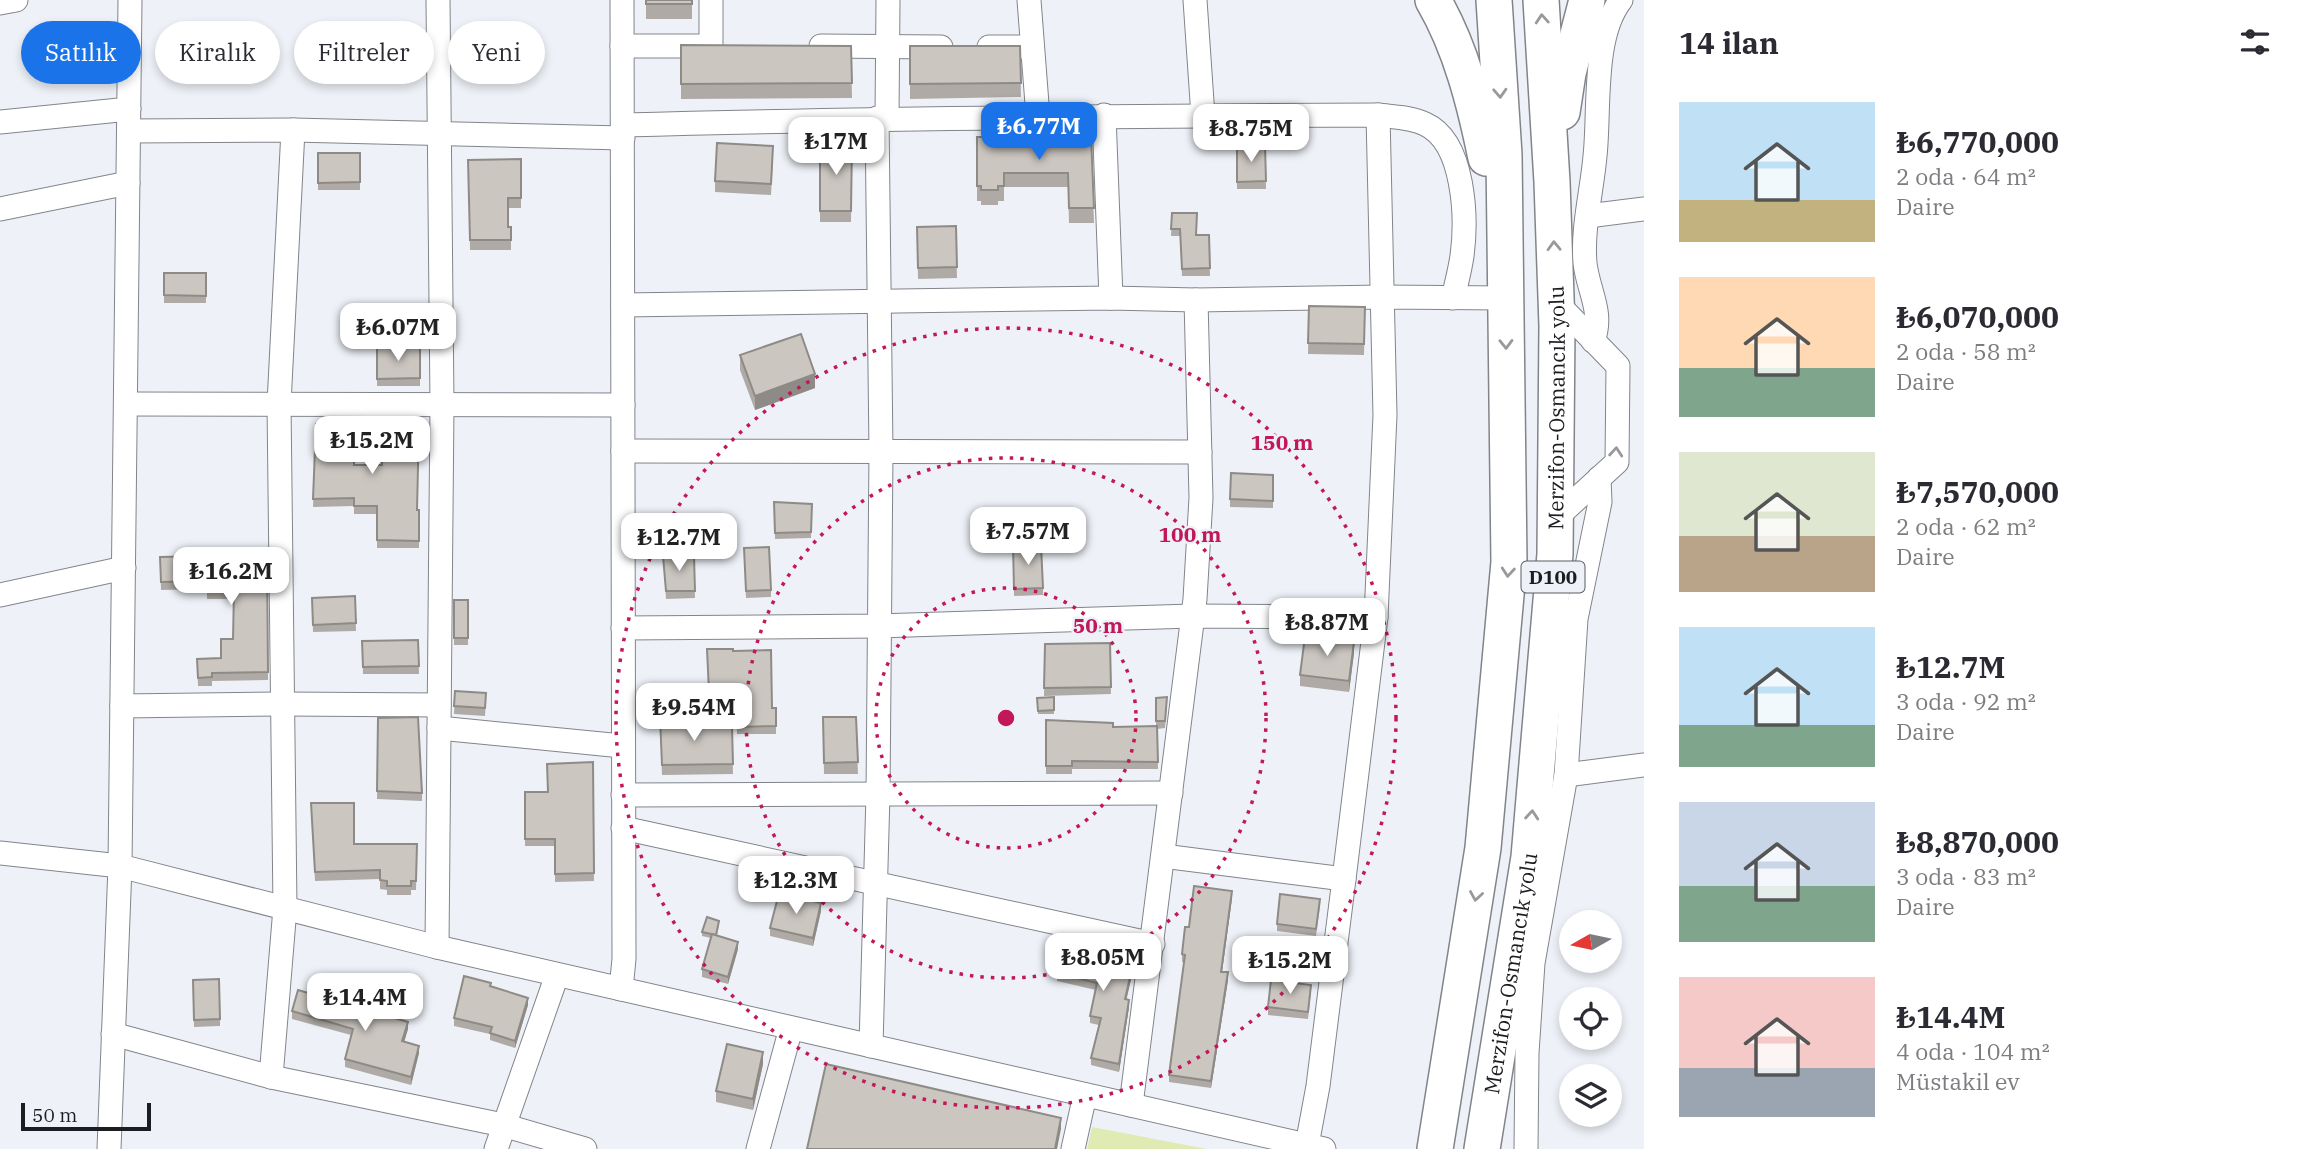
<!DOCTYPE html>
<html lang="tr">
<meta charset="utf-8">
<style>
:root{--surface:#fff;--page:#f2f2f3;--text:#2b2b33;--muted:#7c7c81;--accent:#1a73e8}
body{margin:0;font-family:"IBM Plex Serif",serif;background:var(--page);color:var(--text);height:100vh;display:flex;flex-direction:column;font-size:26px;white-space:nowrap}
*{box-sizing:border-box;margin:0}
p{font-size:23px;color:var(--muted)}
.icon{flex:none;width:38px;height:38px;fill:none;stroke:currentColor;stroke-width:2;stroke-linecap:round;stroke-linejoin:round}
.map{position:relative;flex:1;overflow:hidden}
.details{display:flex;flex-direction:column;background:var(--surface);width:665px}
.details>*{flex:none}
.top-card{position:absolute;left:21px;top:21px;width:665px;height:63px;display:flex;gap:14px}
.needle{width:46px;rotate:261deg}
.tools{position:absolute;left:1559px;top:910px;display:grid;gap:14px}
.tools a{display:grid;place-items:center;width:63px;height:63px;border-radius:50%;background:var(--surface);box-shadow:0 4px 10px #0003;font-size:35px}
.scale{position:absolute;left:21px;bottom:18px;width:130px;box-sizing:border-box;padding-left:7px;border:4px solid #1c1d20;border-top:0;font-size:19px;line-height:24px;white-space:nowrap;color:#1c1d20;-webkit-text-stroke:5px #eef2f8;paint-order:stroke}
.price{position:absolute;translate:-50% -60px;padding:0 16px;border-radius:14px;background:#fff;color:#222;font-size:23px;line-height:46px;filter:drop-shadow(0 2px 4px #0008)}
.price::after{content:'';position:absolute;left:50%;top:42px;width:21px;height:16px;margin-left:-10px;background:inherit;clip-path:polygon(0 0,100% 0,50% 100%)}
.price.selected{background:var(--accent);color:#fff}
ul{padding:0;list-style:none}
li{display:flex;align-items:center;gap:21px;height:175px;padding:0 35px}
li span{display:grid;place-items:center;flex:none;width:196px;height:140px;border-radius:0px;color:#555}
li>.icon{margin-inline-start:auto}
span .icon{width:84px;height:84px;fill:#fffc;stroke-width:1}
li b{font-size:30px}
h2{display:flex;justify-content:space-between;align-items:center;height:84px;padding:0 35px;font-size:30px}
.chip{padding:0 24px;border-radius:32px;background:var(--surface);box-shadow:0 4px 10px #0003;font-size:24px;line-height:63px}
.chip.selected{background:var(--accent);color:#fff}
main{display:flex;flex:1;min-height:0}
.map>svg:first-child{display:block}
.green{fill:#e0eab3}
.lines{fill:none;stroke-linecap:round;stroke-linejoin:round}
.minor-casing{stroke:#81858a;stroke-width:25}
.highway-casing{stroke:#81858a;stroke-width:38}
.minor{stroke:#fff;stroke-width:23}
.highway{stroke:#fff;stroke-width:35}
.wall{fill:#afaaa5}
.shaded-wall{fill:#8e8b86}
.building{fill:#cbc6c0;stroke:#8e8b86;stroke-width:2}
.oneway{stroke:#99999b}
.ring{fill:none;stroke:#c2185b;stroke-width:3.5;stroke-dasharray:3.5 7}
.labels{text-anchor:middle;dominant-baseline:central;stroke-width:5;stroke-linejoin:round;paint-order:stroke}
.shield{fill:#eef2f8;stroke:#5b5d61;stroke-width:2}
.shield-label{font-size:19px;font-weight:bold;fill:#1c1d20}
.street-label{font-size:21px;fill:#1c1d20;stroke:#eef2f8}
.centre{fill:#c2185b;stroke:#eef2f8;stroke-width:3.5}
.ring-label{font-size:21px;text-anchor:middle;font-weight:bold;fill:#c2185b;stroke:#eef2f8;stroke-width:5;stroke-linejoin:round;paint-order:stroke}
</style>
<main>
<div class="map">
<svg width="1644" height="1149" viewBox="0 0 1644 1149">
<rect width="100%" height="100%" fill="#eef2f8"/>
<path class="green" d="M 1092,1127 L 1207,1149 L 1087,1149 Z"/>
<g class="lines">
<g class="minor-casing">
<g id="minor">
<path d="M 1029,0 L 1038,117"/>
<path d="M 1195,0 L 1203,116"/>
<path d="M 0,3 L 16,0"/>
<path d="M 622,46 L 710,46"/>
<path d="M 711,46 L 711,0"/>
<path d="M 821,46 L 941,47"/>
<path d="M 989,47 L 1032,47"/>
<path d="M 1104,115 L 1111,298"/>
<path d="M 887,118 L 888,0"/>
<path d="M 0,122 L 129,109"/>
<path d="M 623,125 C 875,118 1126,116 1378,115 C 1393,117 1411,117 1425,124 C 1465,142 1467,219 1462,256 C 1460,270 1456,285 1453,298"/>
<path d="M 129,131 L 293,130 L 623,138"/>
<path d="M 0,209 L 128,183"/>
<path d="M 1588,216 L 1644,209"/>
<path d="M 623,305 L 1111,298 L 1196,300 L 1383,297 L 1505,298"/>
<path d="M 1593,341 C 1604,312 1588,291 1585,263 C 1582,228 1592,191 1595,156 C 1600,111 1592,37 1621,0"/>
<path d="M 126,404 L 623,405"/>
<path d="M 623,451 L 1200,452"/>
<path d="M 1556,518 L 1617,462 L 1618,366 L 1557,303"/>
<path d="M 0,595 L 124,568"/>
<path d="M 623,628 L 878,626 L 1192,616 L 1376,617"/>
<path d="M 122,706 L 283,704 L 439,705"/>
<path d="M 439,728 L 622,746"/>
<path d="M 1566,775 L 1644,765"/>
<path d="M 623,795 L 1171,793"/>
<path d="M 623,828 L 1153,944"/>
<path d="M 0,853 L 120,866 L 437,947 L 1324,1149"/>
<path d="M 1163,856 L 1344,879 L 1318,1086 L 1307,1145"/>
<path d="M 1344,879 L 1376,617 L 1385,415 L 1378,115"/>
<path d="M 437,947 L 442,404 L 438,0"/>
<path d="M 621,989 L 624,959 L 622,0"/>
<path d="M 113,1034 L 271,1077 L 503,1125 L 585,1149"/>
<path d="M 871,1046 L 878,794 L 881,451 L 877,118"/>
<path d="M 271,1077 L 285,908 L 279,404 L 293,130"/>
<path d="M 1131,1105 L 1195,599 L 1201,498 L 1196,300"/>
<path d="M 109,1149 L 120,866 L 130,0"/>
<path d="M 496,1149 L 557,975"/>
<path d="M 758,1149 L 791,1028"/>
<path d="M 1073,1149 L 1085,1095"/>
<path d="M 1526,1149 L 1527,1053 L 1533,963 L 1566,775 L 1576,619 L 1600,502 L 1599,478"/>
</g>
</g>
<g class="highway-casing">
<g id="highway">
<path d="M 1433,0 C 1461,48 1475,104 1486,158"/>
<path d="M 1562,112 L 1568,73 L 1587,0"/>
<path d="M 1435,1149 L 1483,848 L 1509,562 L 1504,155 L 1494,0"/>
<path id="s1" d="M 1482,1149 L 1529,857 L 1555,554 L 1557,326 L 1552,182 L 1541,0"/>
</g>
</g>
<use href="#minor" class="minor"/>
<use href="#highway" class="highway"/>
</g>
<g class="wall">
<rect x="646" y="0" width="46" height="19"/>
<path d="M 681,45 L 851,46 L 852,98 L 681,99 Z"/>
<path d="M 910,46 L 1020,46 L 1021,97 L 910,99 Z"/>
<path d="M 1091,136 L 1094,223 L 1069,223 L 1068,187 L 1004,187 L 1004,201 L 998,201 L 998,205 L 981,205 L 981,201 L 977,201 L 977,137 Z"/>
<path d="M 820,143 L 852,143 L 851,222 L 820,222 Z"/>
<path d="M 1265,145 L 1266,189 L 1237,189 L 1237,146 Z"/>
<rect x="318" y="153" width="42" height="37"/>
<path d="M 773,158 L 771,195 L 715,192 L 715,181 Z"/>
<path d="M 521,159 L 521,208 L 508,208 L 508,227 L 511,227 L 511,250 L 470,250 L 468,160 Z"/>
<path d="M 1172,213 L 1197,235 L 1209,235 L 1210,276 L 1182,276 L 1180,236 L 1171,236 Z"/>
<path d="M 956,226 L 957,278 L 918,279 L 917,227 Z"/>
<rect x="164" y="273" width="42" height="30"/>
<path d="M 1309,306 L 1365,307 L 1364,355 L 1308,354 Z"/>
<path d="M 420,347 L 420,386 L 377,386 L 377,348 Z"/>
<path d="M 740,355 L 815,388 L 755,410 L 740,370 Z"/>
<path d="M 316,424 L 354,465 L 417,510 L 419,510 L 419,548 L 377,548 L 377,514 L 354,514 L 354,506 L 313,507 Z"/>
<path d="M 1273,475 L 1273,508 L 1230,507 L 1230,499 Z"/>
<path d="M 774,502 L 812,504 L 811,538 L 775,539 Z"/>
<path d="M 1013,546 L 1043,588 L 1043,595 L 1014,596 Z"/>
<path d="M 744,548 L 771,590 L 771,597 L 746,598 Z"/>
<path d="M 663,556 L 694,556 L 695,598 L 666,599 Z"/>
<path d="M 160,557 L 226,558 L 267,557 L 268,680 L 212,681 L 212,686 L 198,686 L 197,659 L 221,658 L 233,639 L 234,599 L 207,599 L 207,589 L 161,590 Z"/>
<path d="M 355,596 L 356,631 L 313,632 L 312,598 Z"/>
<rect x="454" y="600" width="14" height="45"/>
<path d="M 418,640 L 419,674 L 363,674 L 362,641 Z"/>
<path d="M 1110,643 L 1111,694 L 1044,696 L 1045,644 Z"/>
<path d="M 707,649 L 772,708 L 776,708 L 776,734 L 737,734 L 736,699 L 709,699 Z"/>
<path d="M 1354,653 L 1349,692 L 1300,686 L 1300,675 Z"/>
<path d="M 455,691 L 486,701 L 485,716 L 454,714 Z"/>
<path d="M 1054,697 L 1054,714 L 1038,714 L 1037,698 Z"/>
<path d="M 1156,698 L 1167,705 L 1165,728 L 1157,729 L 1158,769 L 1072,769 L 1072,774 L 1046,774 L 1046,720 L 1113,727 L 1156,726 Z"/>
<path d="M 660,717 L 692,727 L 732,727 L 733,774 L 662,775 Z"/>
<path d="M 823,717 L 856,717 L 858,774 L 824,774 Z"/>
<path d="M 378,718 L 422,793 L 422,801 L 377,799 Z"/>
<path d="M 593,762 L 594,881 L 555,882 L 555,846 L 525,846 L 525,792 L 548,792 Z"/>
<path d="M 311,803 L 354,844 L 417,844 L 416,890 L 411,890 L 411,895 L 387,895 L 387,890 L 380,889 L 380,879 L 315,881 Z"/>
<path d="M 1232,898 L 1222,972 L 1228,980 L 1211,1088 L 1169,1082 L 1169,1075 L 1184,962 L 1182,962 L 1182,954 L 1189,927 Z"/>
<path d="M 1320,906 L 1316,936 L 1277,931 L 1277,924 Z"/>
<path d="M 821,911 L 813,946 L 770,936 L 770,928 Z"/>
<path d="M 719,925 L 717,935 L 738,949 L 728,984 L 702,977 L 702,969 L 711,938 L 702,936 L 702,932 Z"/>
<path d="M 1135,962 L 1126,999 L 1129,1007 L 1119,1072 L 1091,1065 L 1091,1058 L 1099,1025 L 1090,1023 L 1090,1016 L 1096,990 L 1057,981 L 1057,973 Z"/>
<path d="M 193,980 L 220,1019 L 220,1026 L 194,1027 Z"/>
<path d="M 491,986 L 528,1005 L 515,1048 L 490,1040 L 490,1034 L 454,1026 L 454,1018 Z"/>
<path d="M 1311,992 L 1308,1019 L 1268,1015 L 1268,1007 Z"/>
<path d="M 292,1011 L 408,1029 L 404,1042 L 419,1053 L 411,1085 L 345,1067 L 345,1059 L 351,1035 L 292,1019 Z"/>
<path d="M 763,1064 L 753,1110 L 716,1102 L 716,1091 Z"/>
</g>
<g class="shaded-wall">
<path d="M 815,374 L 815,388 L 755,410 L 755,396 Z"/>
<path d="M 1354,642 L 1354,653 L 1349,692 L 1349,681 Z"/>
<path d="M 1232,891 L 1232,898 L 1221,979 L 1221,972 Z"/>
<path d="M 821,903 L 821,911 L 813,946 L 813,938 Z"/>
<path d="M 738,942 L 738,949 L 728,984 L 728,977 Z"/>
<path d="M 1135,955 L 1135,962 L 1125,1006 L 1125,999 Z"/>
<path d="M 1228,972 L 1228,980 L 1211,1088 L 1211,1081 Z"/>
<path d="M 528,998 L 528,1005 L 515,1048 L 515,1041 Z"/>
<path d="M 1129,1000 L 1129,1007 L 1119,1072 L 1119,1064 Z"/>
<path d="M 408,1022 L 408,1029 L 402,1049 L 402,1041 Z"/>
<path d="M 419,1046 L 419,1053 L 411,1085 L 411,1077 Z"/>
<path d="M 763,1052 L 763,1064 L 753,1110 L 753,1099 Z"/>
<path d="M 1061,1118 L 1061,1129 L 1057,1149 L 1055,1149 Z"/>
</g>
<g class="building">
<rect x="646" y="0" width="46" height="4"/>
<path d="M 681,45 L 851,46 L 852,83 L 681,84 Z"/>
<path d="M 910,46 L 1020,46 L 1021,83 L 910,84 Z"/>
<path d="M 1091,136 L 1094,208 L 1069,208 L 1068,173 L 1004,173 L 1004,186 L 998,186 L 998,190 L 981,190 L 981,186 L 977,186 L 977,137 Z"/>
<path d="M 717,143 L 773,146 L 771,184 L 715,181 Z"/>
<path d="M 820,143 L 852,143 L 851,211 L 820,211 Z"/>
<path d="M 1265,145 L 1266,181 L 1237,182 L 1237,146 Z"/>
<path d="M 318,153 L 360,153 L 360,182 L 318,183 Z"/>
<path d="M 521,159 L 521,198 L 508,198 L 508,227 L 511,227 L 511,240 L 470,240 L 468,160 Z"/>
<path d="M 1172,213 L 1197,213 L 1196,235 L 1209,235 L 1210,268 L 1182,269 L 1180,229 L 1171,229 Z"/>
<path d="M 956,226 L 957,267 L 918,268 L 917,227 Z"/>
<path d="M 164,273 L 206,273 L 206,296 L 164,295 Z"/>
<path d="M 1309,306 L 1365,307 L 1364,344 L 1308,343 Z"/>
<path d="M 801,334 L 815,374 L 755,396 L 740,355 Z"/>
<path d="M 420,347 L 420,378 L 377,379 L 377,348 Z"/>
<path d="M 316,424 L 355,424 L 354,465 L 382,465 L 382,425 L 419,424 L 417,510 L 419,510 L 419,541 L 377,540 L 377,506 L 354,506 L 354,498 L 313,499 Z"/>
<path d="M 1231,473 L 1273,475 L 1273,501 L 1230,499 Z"/>
<path d="M 774,502 L 812,504 L 811,532 L 775,533 Z"/>
<path d="M 1041,545 L 1043,588 L 1014,589 L 1013,546 Z"/>
<path d="M 769,547 L 771,590 L 746,591 L 744,548 Z"/>
<path d="M 206,551 L 225,551 L 226,558 L 267,557 L 268,672 L 212,673 L 212,677 L 198,678 L 197,659 L 221,658 L 221,639 L 233,639 L 234,590 L 207,591 L 207,581 L 161,582 L 160,557 L 206,556 Z"/>
<path d="M 663,556 L 694,556 L 695,591 L 666,591 Z"/>
<path d="M 355,596 L 356,623 L 313,625 L 312,598 Z"/>
<rect x="454" y="600" width="14" height="38"/>
<path d="M 1305,636 L 1354,642 L 1349,681 L 1300,675 Z"/>
<path d="M 418,640 L 419,666 L 363,667 L 362,641 Z"/>
<path d="M 1110,643 L 1111,687 L 1044,688 L 1045,644 Z"/>
<path d="M 707,649 L 733,649 L 733,651 L 771,650 L 772,708 L 776,708 L 776,726 L 737,727 L 736,691 L 709,692 Z"/>
<path d="M 455,691 L 486,693 L 485,708 L 454,706 Z"/>
<path d="M 1054,697 L 1054,710 L 1038,711 L 1037,698 Z"/>
<path d="M 1167,697 L 1165,721 L 1156,721 L 1156,698 Z"/>
<path d="M 692,716 L 692,727 L 732,727 L 733,764 L 662,765 L 660,717 Z"/>
<path d="M 418,717 L 422,793 L 377,791 L 378,718 Z"/>
<path d="M 823,717 L 856,717 L 858,762 L 824,763 Z"/>
<path d="M 1046,720 L 1113,723 L 1113,727 L 1157,726 L 1158,762 L 1072,761 L 1072,766 L 1046,766 Z"/>
<path d="M 593,762 L 594,873 L 555,874 L 555,839 L 525,839 L 525,792 L 548,792 L 547,764 Z"/>
<path d="M 311,803 L 354,803 L 354,844 L 417,844 L 416,881 L 411,881 L 411,886 L 387,886 L 387,881 L 380,880 L 380,870 L 315,872 Z"/>
<path d="M 1194,886 L 1232,891 L 1221,972 L 1228,972 L 1211,1081 L 1169,1075 L 1185,955 L 1182,954 L 1185,927 L 1189,927 Z"/>
<path d="M 779,893 L 821,903 L 813,938 L 770,928 Z"/>
<path d="M 1280,894 L 1320,899 L 1316,929 L 1277,924 Z"/>
<path d="M 707,917 L 719,921 L 716,935 L 702,932 Z"/>
<path d="M 712,934 L 738,942 L 728,977 L 702,969 Z"/>
<path d="M 1064,942 L 1106,952 L 1107,949 L 1135,955 L 1125,999 L 1129,1000 L 1119,1064 L 1091,1058 L 1101,1018 L 1090,1016 L 1097,983 L 1057,973 Z"/>
<path d="M 464,976 L 491,983 L 490,986 L 528,998 L 515,1041 L 490,1033 L 492,1027 L 454,1018 Z"/>
<path d="M 219,979 L 220,1019 L 194,1020 L 193,980 Z"/>
<path d="M 1271,980 L 1311,985 L 1308,1012 L 1268,1007 Z"/>
<path d="M 298,990 L 408,1022 L 402,1041 L 419,1046 L 411,1077 L 345,1059 L 353,1029 L 292,1011 Z"/>
<path d="M 727,1044 L 763,1052 L 753,1099 L 716,1091 Z"/>
<path d="M 826,1064 L 1061,1118 L 1055,1149 L 807,1149 Z"/>
</g>
<defs><path id="oneway-chevron" d="M-2-3.5L2.5 0L-2 3.5" fill="none" stroke-width="1.6" stroke-linecap="round" stroke-linejoin="round" transform="scale(1.75)"/></defs>
<g class="oneway">
<use href="#oneway-chevron" transform="translate(1542 19) rotate(-94)"/>
<use href="#oneway-chevron" transform="translate(1500 93) rotate(87)"/>
<use href="#oneway-chevron" transform="translate(1554 246) rotate(-92)"/>
<use href="#oneway-chevron" transform="translate(1506 344) rotate(89)"/>
<use href="#oneway-chevron" transform="translate(1616 452) rotate(-85)"/>
<use href="#oneway-chevron" transform="translate(1508 572) rotate(95)"/>
<use href="#oneway-chevron" transform="translate(1532 815) rotate(-85)"/>
<use href="#oneway-chevron" transform="translate(1476 896) rotate(99)"/>
</g>
<g class="ring">
<circle cx="1006" cy="718" r="130"/>
<circle cx="1006" cy="718" r="260"/>
<circle cx="1006" cy="718" r="390"/>
</g>
<g class="labels">
<rect class="shield" x="1521.5" y="561.5" width="63" height="31" rx="5"/>
<g class="shield-label">
<text x="1553" y="577">D100</text>
</g>
<g class="street-label">
<text stroke="none"><textPath href="#s1" startOffset="746">Merzifon-Osmancık yolu</textPath></text>
<text stroke="none"><textPath href="#s1" startOffset="178">Merzifon-Osmancık yolu</textPath></text>
</g>
</g>
<circle cx="1006" cy="718" r="10" class="centre"/>
<g class="ring-label">
<text x="1282" y="450">150 m</text>
<text x="1190" y="542">100 m</text>
<text x="1098" y="633">50 m</text>
</g>
</svg>
<div class="tools">
<a><svg class="needle" viewBox="-14 -14 28 28"><path d="M0-13l5 13h-10z" fill="#e53935"/><path d="M0 13l5-13h-10z" fill="#7c7c81"/></svg></a>
<a><svg class="icon" aria-label="locate" viewBox="0 0 24 24"><circle cx="12" cy="12" r="6"/><path d="M12 2v4M12 18v4M2 12h4M18 12h4"/></svg></a>
<a><svg class="icon" aria-label="layers" viewBox="0 0 24 24"><path d="M12 4l9 5-9 5-9-5zM3 14l9 5 9-5"/></svg></a>
</div>
<div class="scale">50 m</div>
<b class="price selected" style="left:1039px;top:162px">₺6.77M</b>
<b class="price" style="left:1251px;top:164px">₺8.75M</b>
<b class="price" style="left:836px;top:177px">₺17M</b>
<b class="price" style="left:398px;top:363px">₺6.07M</b>
<b class="price" style="left:372px;top:476px">₺15.2M</b>
<b class="price" style="left:1028px;top:567px">₺7.57M</b>
<b class="price" style="left:679px;top:573px">₺12.7M</b>
<b class="price" style="left:231px;top:607px">₺16.2M</b>
<b class="price" style="left:1327px;top:658px">₺8.87M</b>
<b class="price" style="left:694px;top:743px">₺9.54M</b>
<b class="price" style="left:796px;top:916px">₺12.3M</b>
<b class="price" style="left:1103px;top:993px">₺8.05M</b>
<b class="price" style="left:1290px;top:996px">₺15.2M</b>
<b class="price" style="left:365px;top:1033px">₺14.4M</b>
<div class="top-card">
<a class="chip selected">Satılık</a>
<a class="chip">Kiralık</a>
<a class="chip">Filtreler</a>
<a class="chip">Yeni</a>
</div>
</div>
<section class="details">
<h2>14 ilan<svg class="icon" aria-label="filters" viewBox="0 0 24 24"><path d="M4 7h16M4 17h16"/><circle cx="9" cy="7" r="2"/><circle cx="15" cy="17" r="2"/></svg></h2>
<ul>
<li><span style="background:linear-gradient(#bfe0f5 70%,#c2b280 0)"><svg class="icon" aria-label="home" viewBox="0 0 24 24"><path d="M3 11l9-7 9 7M6 9v11h12V9"/></svg></span><div><b>₺6,770,000</b><p>2 oda · 64 m²</p><p>Daire</p></div></li>
<li><span style="background:linear-gradient(#ffd9b3 65%,#7fa58c 0)"><svg class="icon" aria-label="home" viewBox="0 0 24 24"><path d="M3 11l9-7 9 7M6 9v11h12V9"/></svg></span><div><b>₺6,070,000</b><p>2 oda · 58 m²</p><p>Daire</p></div></li>
<li><span style="background:linear-gradient(#dfe7d0 60%,#b9a48a 0)"><svg class="icon" aria-label="home" viewBox="0 0 24 24"><path d="M3 11l9-7 9 7M6 9v11h12V9"/></svg></span><div><b>₺7,570,000</b><p>2 oda · 62 m²</p><p>Daire</p></div></li>
<li><span style="background:linear-gradient(#bfe0f5 70%,#7fa58c 0)"><svg class="icon" aria-label="home" viewBox="0 0 24 24"><path d="M3 11l9-7 9 7M6 9v11h12V9"/></svg></span><div><b>₺12.7M</b><p>3 oda · 92 m²</p><p>Daire</p></div></li>
<li><span style="background:linear-gradient(#c9d6e8 60%,#7fa58c 0)"><svg class="icon" aria-label="home" viewBox="0 0 24 24"><path d="M3 11l9-7 9 7M6 9v11h12V9"/></svg></span><div><b>₺8,870,000</b><p>3 oda · 83 m²</p><p>Daire</p></div></li>
<li><span style="background:linear-gradient(#f6c9c9 65%,#9aa5b1 0)"><svg class="icon" aria-label="home" viewBox="0 0 24 24"><path d="M3 11l9-7 9 7M6 9v11h12V9"/></svg></span><div><b>₺14.4M</b><p>4 oda · 104 m²</p><p>Müstakil ev</p></div></li>
</ul>
</section>
</main>
